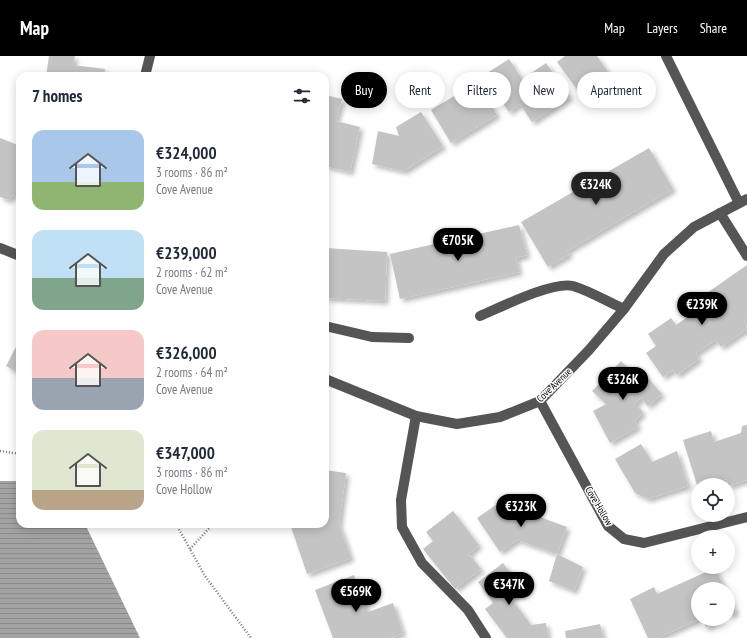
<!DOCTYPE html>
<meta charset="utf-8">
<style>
:root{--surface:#fff;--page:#f2f2f3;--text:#1f2937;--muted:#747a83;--accent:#000}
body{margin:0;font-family:"PT Sans Narrow",sans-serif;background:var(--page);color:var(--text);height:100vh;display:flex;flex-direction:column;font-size:15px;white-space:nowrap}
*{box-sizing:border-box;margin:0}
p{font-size:13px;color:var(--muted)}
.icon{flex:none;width:22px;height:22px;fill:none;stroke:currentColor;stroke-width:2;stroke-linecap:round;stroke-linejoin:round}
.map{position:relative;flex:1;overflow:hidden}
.sheet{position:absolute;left:16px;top:16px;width:313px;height:456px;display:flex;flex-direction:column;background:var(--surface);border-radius:12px;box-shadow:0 2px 10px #0003}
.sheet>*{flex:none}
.guide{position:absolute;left:341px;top:16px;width:346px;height:36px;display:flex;gap:8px}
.tools{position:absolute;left:691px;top:422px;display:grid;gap:8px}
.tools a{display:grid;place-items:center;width:44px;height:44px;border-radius:50%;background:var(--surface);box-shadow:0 2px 10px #0003;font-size:20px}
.price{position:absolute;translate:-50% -34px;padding:0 9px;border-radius:14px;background:var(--accent);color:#fff;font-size:13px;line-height:26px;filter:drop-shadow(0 1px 2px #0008)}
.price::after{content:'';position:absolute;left:50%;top:24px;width:12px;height:9px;margin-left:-6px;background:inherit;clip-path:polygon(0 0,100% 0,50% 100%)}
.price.selected{background:#222;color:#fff}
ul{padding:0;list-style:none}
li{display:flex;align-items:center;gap:12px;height:100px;padding:0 16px}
li span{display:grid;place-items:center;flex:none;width:112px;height:80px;border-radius:12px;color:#555}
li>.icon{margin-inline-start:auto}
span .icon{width:48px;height:48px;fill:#fffc;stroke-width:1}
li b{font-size:17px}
h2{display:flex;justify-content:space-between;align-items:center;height:48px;padding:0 16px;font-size:17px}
.chip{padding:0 14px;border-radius:18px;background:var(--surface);box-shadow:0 2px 10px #0003;font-size:14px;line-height:36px}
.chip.selected{background:var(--accent);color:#fff}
header{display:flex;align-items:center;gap:24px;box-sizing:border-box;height:56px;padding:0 20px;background:var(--accent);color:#fff}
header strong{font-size:19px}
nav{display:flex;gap:22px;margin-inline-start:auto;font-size:14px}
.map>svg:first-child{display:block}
.water{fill:url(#water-rules)}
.building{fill:#c4c4c4;filter:url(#shadow)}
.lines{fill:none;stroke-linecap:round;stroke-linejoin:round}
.path{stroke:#777;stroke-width:2.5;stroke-dasharray:1 2;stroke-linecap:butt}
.minor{stroke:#555;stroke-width:10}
.labels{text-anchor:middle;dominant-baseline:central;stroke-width:3;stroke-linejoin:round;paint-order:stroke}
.street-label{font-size:10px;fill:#000;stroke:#fff}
</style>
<header>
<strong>Map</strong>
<nav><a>Map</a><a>Layers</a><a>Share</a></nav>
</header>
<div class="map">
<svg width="747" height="582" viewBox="0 0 747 582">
<defs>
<pattern id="water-rules" width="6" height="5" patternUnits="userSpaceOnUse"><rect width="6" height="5" fill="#a3a3a3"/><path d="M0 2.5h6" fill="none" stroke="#8b8b8b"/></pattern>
<filter id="shadow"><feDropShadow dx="3.5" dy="3.5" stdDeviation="2" flood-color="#0004"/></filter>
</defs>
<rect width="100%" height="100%" fill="#fff"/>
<path class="water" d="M 0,425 L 20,425 L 20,468 L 85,468 L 140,582 L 0,582 Z"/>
<g class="building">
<path d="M 49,0 L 75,0 L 73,9 L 105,13 L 104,20 L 46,20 Z"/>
<path d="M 565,0 L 597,0 L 610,19 L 582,40 L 557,6 Z"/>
<path d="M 509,3 L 522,23 L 546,7 L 570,41 L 532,66 L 520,48 L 509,56 L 484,19 Z"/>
<path d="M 477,26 L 497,59 L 451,87 L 431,54 Z"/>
<path d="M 325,39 L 342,43 L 336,65 L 360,71 L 350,116 L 325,110 Z"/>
<path d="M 421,56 L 443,90 L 404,115 L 372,108 L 378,75 L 399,80 L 396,71 Z"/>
<path d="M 0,82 L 20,90 L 20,142 L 12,139 L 9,144 L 0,141 Z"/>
<path d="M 649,92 L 673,133 L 567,195 L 570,198 L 548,211 L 521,166 Z"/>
<path d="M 519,169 L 527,199 L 516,202 L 519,216 L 400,243 L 390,198 Z"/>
<path d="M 325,192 L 387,196 L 385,245 L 325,242 Z"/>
<path d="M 747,209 L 747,262 L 744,264 L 747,273 L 721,291 L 716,284 L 696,297 L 699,303 L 677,319 L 673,314 L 663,321 L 646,297 L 656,290 L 648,278 L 671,262 L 676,269 L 696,255 L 691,248 Z"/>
<path d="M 20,283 L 20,318 L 6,310 Z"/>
<path d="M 621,305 L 638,322 L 643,317 L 662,338 L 648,350 L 641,342 L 635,348 L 643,356 L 635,365 L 638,371 L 610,387 L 593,355 L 606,348 L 592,335 Z"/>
<path d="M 747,369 L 747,424 L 728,430 L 727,423 L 707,429 L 697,429 L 683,384 L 711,375 L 714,386 L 741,377 L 742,370 Z"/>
<path d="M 641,388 L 652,406 L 677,395 L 688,430 L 648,443 L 635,437 L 615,403 Z"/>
<path d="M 325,414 L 346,417 L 339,468 L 351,502 L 307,518 L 290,468 L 325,468 Z"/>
<path d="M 506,442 L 512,451 L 567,471 L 557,498 L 517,484 L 500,496 L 477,462 Z"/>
<path d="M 453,455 L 479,489 L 469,498 L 481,513 L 455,533 L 423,493 L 433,485 L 426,476 Z"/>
<path d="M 557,498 L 583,511 L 574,535 L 549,525 Z"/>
<path d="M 503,507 L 523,534 L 511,542 L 531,569 L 546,567 L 548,582 L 507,582 L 485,553 L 493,547 L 478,526 Z"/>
<path d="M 715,512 L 725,533 L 698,533 L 698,564 L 657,582 L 648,582 L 630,543 L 654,531 L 657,538 Z"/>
<path d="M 354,519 L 368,556 L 393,547 L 403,577 L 391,582 L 333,582 L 315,534 Z"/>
<path d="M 728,539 L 736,556 L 728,560 Z"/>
<path d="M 702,563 L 723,563 L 706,571 Z"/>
<path d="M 600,568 L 603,582 L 566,582 L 565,575 Z"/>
</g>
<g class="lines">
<g class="path">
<path d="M 0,395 L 20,398"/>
<path d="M 176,468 L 205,520 L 251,582"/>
<path d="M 190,493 L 213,468"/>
</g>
<g class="minor">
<path d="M 666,0 L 739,147"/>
<path d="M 145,20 L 150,0"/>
<path d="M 720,157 L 747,200"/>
<path d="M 0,192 L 20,200"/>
<path d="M 480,260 C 501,251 553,225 573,230 C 590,235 608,246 624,253"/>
<path d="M 325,270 L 372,281 L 409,282"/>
<path d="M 325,323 L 416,360 L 457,368 L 500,361 L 540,345 L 589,294 L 624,253 L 664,198 L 694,171 L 747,143"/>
<path d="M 540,345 L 608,470 L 624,483 L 644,487 L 747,461"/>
<path d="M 416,360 L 401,444 L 402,471 L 422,507 L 468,554 L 486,582"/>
</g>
</g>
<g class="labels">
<g class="street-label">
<text transform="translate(554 329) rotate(-44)">Cove Avenue</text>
<text transform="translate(599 450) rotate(59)">Cove Hollow</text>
</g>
</g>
</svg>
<div class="tools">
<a><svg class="icon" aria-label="locate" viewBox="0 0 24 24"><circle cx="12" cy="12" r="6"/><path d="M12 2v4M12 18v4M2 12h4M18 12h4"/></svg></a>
<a>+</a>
<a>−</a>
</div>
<b class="price selected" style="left:596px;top:150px">€324K</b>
<b class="price" style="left:458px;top:206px">€705K</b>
<b class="price" style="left:702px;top:270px">€239K</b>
<b class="price" style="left:623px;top:345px">€326K</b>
<b class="price" style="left:521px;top:472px">€323K</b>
<b class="price" style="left:509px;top:550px">€347K</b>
<b class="price" style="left:356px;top:557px">€569K</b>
<div class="guide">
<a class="chip selected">Buy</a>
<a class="chip">Rent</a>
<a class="chip">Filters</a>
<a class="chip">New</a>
<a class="chip">Apartment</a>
</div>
<section class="sheet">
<h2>7 homes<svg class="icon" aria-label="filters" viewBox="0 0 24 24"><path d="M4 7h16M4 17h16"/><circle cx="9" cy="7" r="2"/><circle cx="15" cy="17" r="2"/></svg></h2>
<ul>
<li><span style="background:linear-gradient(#a9c7e8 65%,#8fb573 0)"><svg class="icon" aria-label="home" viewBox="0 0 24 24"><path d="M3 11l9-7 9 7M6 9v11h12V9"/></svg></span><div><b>€324,000</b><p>3 rooms · 86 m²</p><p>Cove Avenue</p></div></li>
<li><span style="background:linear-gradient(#bfe0f5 60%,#7fa58c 0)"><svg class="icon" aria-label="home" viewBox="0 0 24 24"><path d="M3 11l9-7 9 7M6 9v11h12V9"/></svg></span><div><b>€239,000</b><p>2 rooms · 62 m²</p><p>Cove Avenue</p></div></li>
<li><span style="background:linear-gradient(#f6c9c9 60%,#9aa5b1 0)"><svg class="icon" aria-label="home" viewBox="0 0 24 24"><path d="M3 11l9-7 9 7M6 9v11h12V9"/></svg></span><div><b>€326,000</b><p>2 rooms · 64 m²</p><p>Cove Avenue</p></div></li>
<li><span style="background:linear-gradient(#dfe7d0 75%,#b9a48a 0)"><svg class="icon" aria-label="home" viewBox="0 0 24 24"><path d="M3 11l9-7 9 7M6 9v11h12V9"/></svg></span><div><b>€347,000</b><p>3 rooms · 86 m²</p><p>Cove Hollow</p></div></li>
</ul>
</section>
</div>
